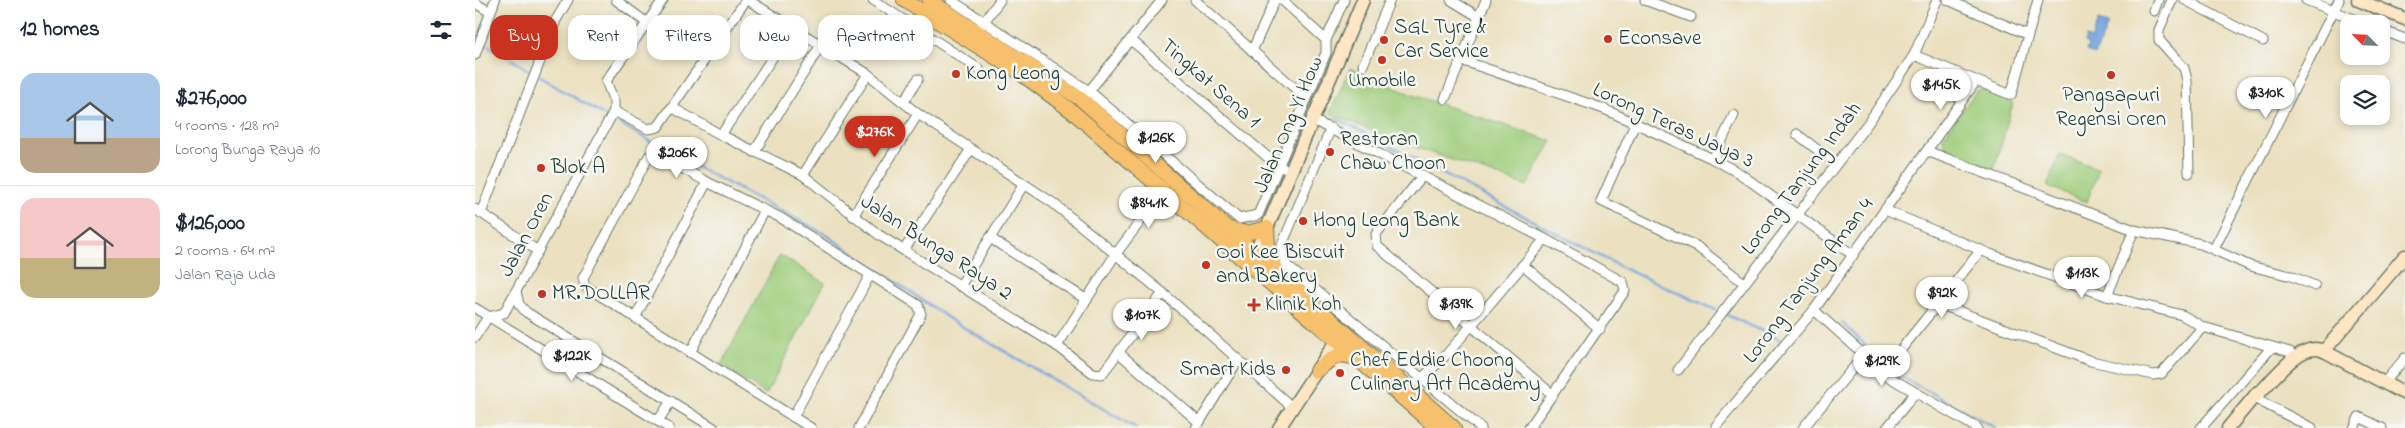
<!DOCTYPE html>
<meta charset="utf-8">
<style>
:root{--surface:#fff;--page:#f6f6f7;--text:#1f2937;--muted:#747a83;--line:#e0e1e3;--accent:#c8321e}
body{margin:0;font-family:"Indie Flower",sans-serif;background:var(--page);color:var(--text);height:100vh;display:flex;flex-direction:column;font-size:19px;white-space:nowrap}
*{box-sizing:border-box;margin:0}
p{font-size:16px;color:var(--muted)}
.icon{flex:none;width:28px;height:28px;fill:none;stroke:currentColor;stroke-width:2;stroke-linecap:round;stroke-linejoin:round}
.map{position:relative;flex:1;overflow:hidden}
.side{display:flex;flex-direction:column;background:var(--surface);width:475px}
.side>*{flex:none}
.hud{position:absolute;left:15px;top:15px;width:475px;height:45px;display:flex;gap:10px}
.needle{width:32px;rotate:294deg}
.fabs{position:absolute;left:1865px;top:15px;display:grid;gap:10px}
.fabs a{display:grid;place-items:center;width:50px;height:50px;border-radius:10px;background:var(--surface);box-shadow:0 2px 8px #0003;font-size:25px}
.price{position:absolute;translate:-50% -42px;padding:0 11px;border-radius:18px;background:#fff;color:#222;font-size:16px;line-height:32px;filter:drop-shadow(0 1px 2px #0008)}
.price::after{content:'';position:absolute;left:50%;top:30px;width:15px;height:11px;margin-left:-8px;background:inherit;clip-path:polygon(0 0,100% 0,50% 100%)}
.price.active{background:var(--accent);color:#fff}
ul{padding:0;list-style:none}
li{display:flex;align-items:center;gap:15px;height:125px;padding:0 20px}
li+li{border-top:1px solid var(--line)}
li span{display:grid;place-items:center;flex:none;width:140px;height:100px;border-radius:15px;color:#555}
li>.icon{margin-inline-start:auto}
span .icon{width:60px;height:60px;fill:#fffc;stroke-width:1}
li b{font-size:21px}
h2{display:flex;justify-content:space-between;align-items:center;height:60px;padding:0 20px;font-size:21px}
.chip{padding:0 18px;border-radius:15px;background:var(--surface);box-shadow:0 2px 8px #0003;font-size:18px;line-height:45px}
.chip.active{background:var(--accent);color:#fff}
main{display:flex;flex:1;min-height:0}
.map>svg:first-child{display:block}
.green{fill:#9ecd7b;stroke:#5e8558}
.water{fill:#75a4df;stroke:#4a708a}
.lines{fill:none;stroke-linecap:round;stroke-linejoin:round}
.stream{stroke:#75a4df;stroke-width:2.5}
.street-casing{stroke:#667665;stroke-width:11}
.secondary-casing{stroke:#667665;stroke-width:15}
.primary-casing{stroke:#667665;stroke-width:16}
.street{stroke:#fff;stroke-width:9}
.secondary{stroke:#fce6c4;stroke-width:12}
.primary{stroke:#f7c06c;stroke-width:14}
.poi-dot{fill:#c8321e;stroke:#f6f6f2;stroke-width:2}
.labels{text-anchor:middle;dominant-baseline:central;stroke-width:5;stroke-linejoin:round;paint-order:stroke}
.poi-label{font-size:21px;fill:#1f3d34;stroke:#f6f6f2;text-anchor:start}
.street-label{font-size:21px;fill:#1f3d34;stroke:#f6f6f2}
</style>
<main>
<section class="side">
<h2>12 homes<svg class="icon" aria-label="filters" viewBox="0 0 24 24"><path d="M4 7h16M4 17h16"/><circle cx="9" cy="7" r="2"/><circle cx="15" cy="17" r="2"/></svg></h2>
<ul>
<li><span style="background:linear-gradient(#a9c7e8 65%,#b9a48a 0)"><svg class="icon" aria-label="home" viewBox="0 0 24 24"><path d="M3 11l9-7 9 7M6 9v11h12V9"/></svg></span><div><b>$276,000</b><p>4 rooms · 128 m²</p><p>Lorong Bunga Raya 10</p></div></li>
<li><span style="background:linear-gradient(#f6c9c9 60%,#c2b280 0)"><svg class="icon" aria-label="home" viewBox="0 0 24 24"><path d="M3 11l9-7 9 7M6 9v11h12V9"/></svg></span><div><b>$126,000</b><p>2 rooms · 64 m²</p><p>Jalan Raja Uda</p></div></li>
</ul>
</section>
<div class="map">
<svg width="1930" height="428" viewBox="0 0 1930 428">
<rect width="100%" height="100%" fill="#f6f6f2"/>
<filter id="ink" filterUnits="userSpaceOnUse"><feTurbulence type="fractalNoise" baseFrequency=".02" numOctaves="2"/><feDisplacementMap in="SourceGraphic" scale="10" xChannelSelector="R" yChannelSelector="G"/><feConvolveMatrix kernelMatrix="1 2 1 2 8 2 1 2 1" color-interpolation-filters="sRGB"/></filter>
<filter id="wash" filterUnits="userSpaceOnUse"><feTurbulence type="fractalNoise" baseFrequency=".0096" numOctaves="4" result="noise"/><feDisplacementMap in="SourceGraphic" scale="20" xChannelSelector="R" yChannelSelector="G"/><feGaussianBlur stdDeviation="1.12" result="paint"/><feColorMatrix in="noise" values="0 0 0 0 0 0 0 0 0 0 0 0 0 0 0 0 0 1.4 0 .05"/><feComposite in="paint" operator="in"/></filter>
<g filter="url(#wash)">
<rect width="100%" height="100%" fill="#ebe1c0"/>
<g class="green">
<path d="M 875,68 L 935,94 L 1077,141 L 1052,186 L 916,139 L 855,113 Z"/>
<path d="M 1508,90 L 1538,103 L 1519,170 L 1471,149 L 1468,138 L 1501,91 Z"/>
<path d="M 1585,154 L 1624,169 L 1612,202 L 1572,186 Z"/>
<path d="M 305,255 L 350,283 L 291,394 L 246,365 Z"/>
</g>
<path class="water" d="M 1623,21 L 1633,24 L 1620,55 L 1611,51 L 1613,45 L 1609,43 L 1611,37 L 1616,39 Z"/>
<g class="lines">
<g class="stream">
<path d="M 7,42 L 33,57"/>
<path d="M 36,59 L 58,73"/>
<path d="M 63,76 L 129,115"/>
<path d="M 861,118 L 1148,268 L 1243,311"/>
<path d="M 144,123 L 197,154 L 350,234 L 476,320 L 661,428"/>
<path d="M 1252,315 L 1306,340"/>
<path d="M 1367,323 L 1404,358"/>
<path d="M 1421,374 L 1521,428"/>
</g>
</g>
</g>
<g filter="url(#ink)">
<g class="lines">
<g class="street-casing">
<g id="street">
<path d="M 141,0 L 172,23"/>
<path d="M 273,0 L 393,74 L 443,114 L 578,203 L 688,293 L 818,408"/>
<path d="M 398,0 L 504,69"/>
<path d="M 476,0 L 614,91 L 764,219 L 783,215 L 851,53 L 851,40 L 869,0"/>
<path d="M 720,0 L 832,99"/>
<path d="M 807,0 L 851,40"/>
<path d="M 976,0 L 1004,17"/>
<path d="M 1170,0 L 1216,17"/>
<path d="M 1473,0 L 1553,35"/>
<path d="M 1697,0 L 1684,30 L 1684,40 L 1709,68 L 1712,80 L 1714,173"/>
<path d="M 1710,0 L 1788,41"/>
<path d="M 1831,0 L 1891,24"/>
<path d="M 0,3 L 15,12"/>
<path d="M 1679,11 L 1683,0"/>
<path d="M 506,26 L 525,0"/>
<path d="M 1906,30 L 1930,39"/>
<path d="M 656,40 L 803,166 L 808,168"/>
<path d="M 777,51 L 800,0"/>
<path d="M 0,55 L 20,0"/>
<path d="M 1439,55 L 1536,95 L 1563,0"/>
<path d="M 986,60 L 1129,109 L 1238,159 L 1264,173 L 1378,255"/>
<path d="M 888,65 L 915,0"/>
<path d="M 611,95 L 687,0"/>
<path d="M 970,99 L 1011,0"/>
<path d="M 429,102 L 443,79"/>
<path d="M 198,108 L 246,135 L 328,175 L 404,235 L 582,346 L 618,373 L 627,374 L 688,293"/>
<path d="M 139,111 L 173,129 L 183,127 L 271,0"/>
<path d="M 838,120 L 1070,239 L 1148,282 L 1150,291 L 1054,428"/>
<path d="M 1160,124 L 1126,201 L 1221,246 L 1269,283"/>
<path d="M 856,128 L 807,245 L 807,256 L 812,266 L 1006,428"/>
<path d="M 1322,134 L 1361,164"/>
<path d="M 246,135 L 317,28"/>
<path d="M 1452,151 L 1659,230 L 1726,244 L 1775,266 L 1816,276 L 1840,286"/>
<path d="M 279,152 L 346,45"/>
<path d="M 1238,159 L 1259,115"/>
<path d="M 328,175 L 393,74"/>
<path d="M 948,175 L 901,234 L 902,246 L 1078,395"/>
<path d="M 0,209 L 63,251"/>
<path d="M 1410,210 L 1515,254 L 1632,296 L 1707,315 L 1728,327 L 1815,352"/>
<path d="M 6,213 L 81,20 L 93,0"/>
<path d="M 378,216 L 443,114"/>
<path d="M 515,238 L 612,300"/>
<path d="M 1739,249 L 1864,0"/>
<path d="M 429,250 L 496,149"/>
<path d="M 1048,265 L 1125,329"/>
<path d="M 485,286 L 549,184"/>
<path d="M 41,291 L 44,304 L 51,312 L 239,428"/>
<path d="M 1632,296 L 1659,230"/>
<path d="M 1464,304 L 1616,361 L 1678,375 L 1686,374 L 1728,327"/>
<path d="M 0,308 L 194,428"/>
<path d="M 1339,310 L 1414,377 L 1502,428"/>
<path d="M 160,318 L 232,182"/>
<path d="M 0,337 L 13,317 L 29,313 L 41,291 L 139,111 L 139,101 L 131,81 L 188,0"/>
<path d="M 582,346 L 640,255 L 689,190"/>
<path d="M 215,353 L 290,210"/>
<path d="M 644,353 L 724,422"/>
<path d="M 1203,370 L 1393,123 L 1439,55 L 1462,0"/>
<path d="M 1408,372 L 1506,250"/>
<path d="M 1909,383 L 1930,358"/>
<path d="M 932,393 L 972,354 L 1070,239"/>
<path d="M 1779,398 L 1837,428"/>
<path d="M 318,417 L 395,275"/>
<path d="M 183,421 L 196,401"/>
<path d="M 1241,426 L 1339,310 L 1501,81"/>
<path d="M 336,428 L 110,286 L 108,278 L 174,156 L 184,155 L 232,182 L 306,218 L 443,305 L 446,314 L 384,428"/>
<path d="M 721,428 L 763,360"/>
<path d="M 1328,428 L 1389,355"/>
<path d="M 1412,428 L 1440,393"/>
<path d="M 1726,428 L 1797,347"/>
<path d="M 1879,428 L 1884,417 L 1907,428"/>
</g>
</g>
<g class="secondary-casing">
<g id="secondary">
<path d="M 1883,0 L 1930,19"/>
<path d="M 775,261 L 792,228 L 888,0"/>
<path d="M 1849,351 L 1930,394"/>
<path d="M 1779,398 C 1796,384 1825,339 1849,351 L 1930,256"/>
<path d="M 804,428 L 867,332"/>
<path d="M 1753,428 L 1783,392"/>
</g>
</g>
<g class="primary-casing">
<g id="primary">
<path d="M 429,0 L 544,72 L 598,112 L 962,428"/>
<path d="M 454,0 L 607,100 L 979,428"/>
<path d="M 755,229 L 772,233 L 792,228 L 793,246 L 801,269"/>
<path d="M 841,371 C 857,360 860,350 882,359"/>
</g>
</g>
<use href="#street" class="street"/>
<use href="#secondary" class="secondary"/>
<use href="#primary" class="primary"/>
</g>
</g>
<g class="poi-dot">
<circle cx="1133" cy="39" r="5"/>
<circle cx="909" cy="40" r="5"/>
<circle cx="907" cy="60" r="5"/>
<circle cx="481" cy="74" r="5"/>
<circle cx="1636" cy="75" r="5"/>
<circle cx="855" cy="152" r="5"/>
<circle cx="66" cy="168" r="5"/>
<circle cx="828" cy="221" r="5"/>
<circle cx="731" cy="265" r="5"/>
<circle cx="67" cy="294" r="5"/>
<path d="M776.5 297.5h5v5h5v5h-5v5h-5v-5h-5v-5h5z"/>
<circle cx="811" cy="370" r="5"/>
<circle cx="865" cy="373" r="5"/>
</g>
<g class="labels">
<g class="poi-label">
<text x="919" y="28">SGL Tyre &amp;<tspan x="919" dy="24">Car Service</tspan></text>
<text x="1143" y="39">Econsave</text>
<text x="491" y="74">Kong Leong</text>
<text x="907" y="81" text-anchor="middle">Umobile</text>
<text x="1636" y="96" text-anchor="middle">Pangsapuri<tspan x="1636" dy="24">Regensi Oren</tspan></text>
<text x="865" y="140">Restoran<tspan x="865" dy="24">Chaw Choon</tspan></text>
<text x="76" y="168">Blok A</text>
<text x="838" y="221">Hong Leong Bank</text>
<text x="741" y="253">Ooi Kee Biscuit<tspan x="741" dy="24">and Bakery</tspan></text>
<text x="77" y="294">MR.DOLLAR</text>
<text x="790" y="305">Klinik Koh</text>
<text x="875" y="361">Chef Eddie Choong<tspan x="875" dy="24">Culinary Art Academy</tspan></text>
<text x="801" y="370" text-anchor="end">Smart Kids</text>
</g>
<g class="street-label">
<text transform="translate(735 84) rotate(41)">Tingkat Sena 1</text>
<text transform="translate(814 125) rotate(-67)">Jalan Ong Yi How</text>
<text transform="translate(1198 126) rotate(25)">Lorong Teras Jaya 3</text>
<text transform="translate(1327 179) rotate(-53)">Lorong Tanjung Indah</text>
<text transform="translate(52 235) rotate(-62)">Jalan Oren</text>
<text transform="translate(461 248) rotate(33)">Jalan Bunga Raya 2</text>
<text transform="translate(1334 281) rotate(-53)">Lorong Tanjung Aman 4</text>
</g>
</g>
</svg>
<div class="fabs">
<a><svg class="needle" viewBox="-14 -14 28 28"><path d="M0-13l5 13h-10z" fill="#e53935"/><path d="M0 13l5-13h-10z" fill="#747a83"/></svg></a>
<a><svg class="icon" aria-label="layers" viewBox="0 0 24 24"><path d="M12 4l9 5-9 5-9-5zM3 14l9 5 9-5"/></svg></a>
</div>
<b class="price" style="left:1466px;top:111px">$145K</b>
<b class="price" style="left:1791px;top:119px">$310K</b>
<b class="price active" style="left:400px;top:158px">$276K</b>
<b class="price" style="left:681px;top:164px">$126K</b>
<b class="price" style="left:202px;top:179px">$206K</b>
<b class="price" style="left:674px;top:229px">$84.1K</b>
<b class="price" style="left:1607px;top:299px">$113K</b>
<b class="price" style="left:1467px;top:319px">$92K</b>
<b class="price" style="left:981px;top:330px">$139K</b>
<b class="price" style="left:667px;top:341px">$107K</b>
<b class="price" style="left:97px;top:382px">$122K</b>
<b class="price" style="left:1407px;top:387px">$129K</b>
<div class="hud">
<a class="chip active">Buy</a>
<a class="chip">Rent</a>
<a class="chip">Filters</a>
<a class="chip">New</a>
<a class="chip">Apartment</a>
</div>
</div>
</main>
